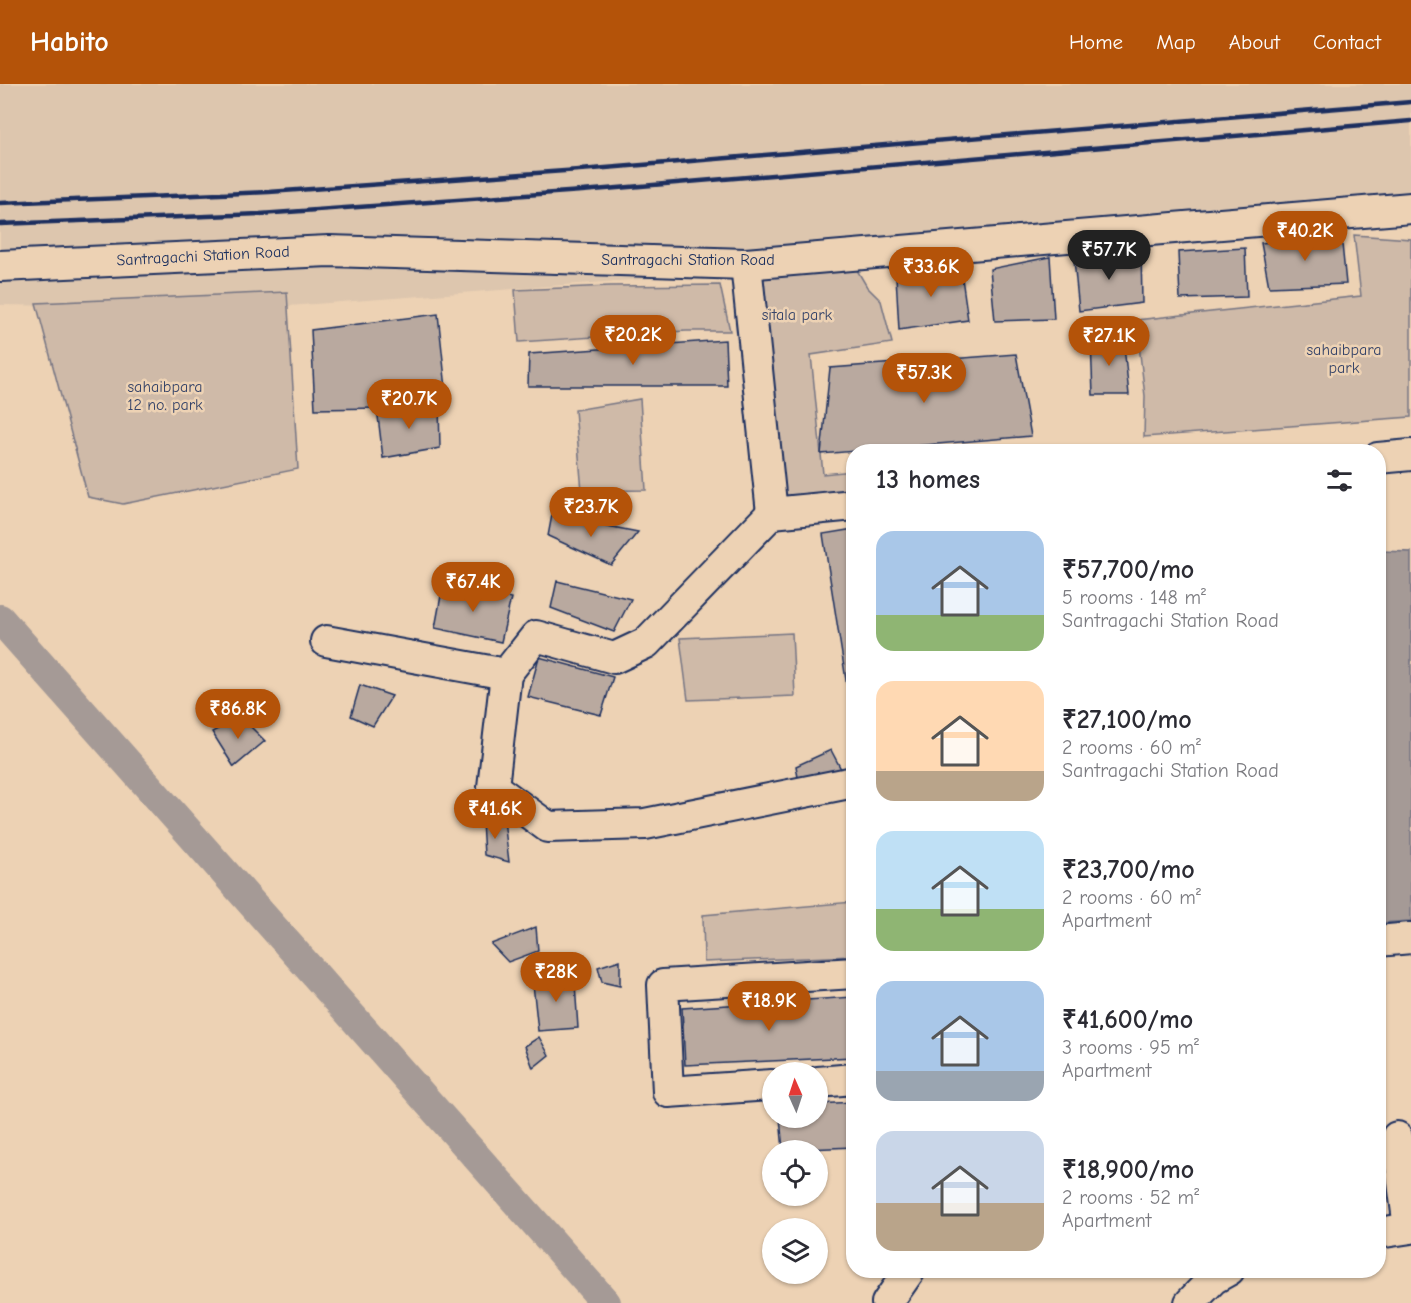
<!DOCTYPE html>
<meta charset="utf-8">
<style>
:root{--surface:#fff;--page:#f2f2f3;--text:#2b2b33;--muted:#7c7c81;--accent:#b45309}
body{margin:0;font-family:"Comic Neue",sans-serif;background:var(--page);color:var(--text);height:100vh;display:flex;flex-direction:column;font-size:22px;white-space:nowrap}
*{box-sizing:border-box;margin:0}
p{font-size:20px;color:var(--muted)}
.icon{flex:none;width:33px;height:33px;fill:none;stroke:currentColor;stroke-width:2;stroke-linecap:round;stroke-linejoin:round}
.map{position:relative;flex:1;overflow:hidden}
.panel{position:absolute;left:846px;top:360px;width:540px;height:834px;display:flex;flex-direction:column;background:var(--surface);border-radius:24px;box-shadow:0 2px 4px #0004}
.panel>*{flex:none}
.needle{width:39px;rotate:357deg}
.buttons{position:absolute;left:762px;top:978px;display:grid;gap:12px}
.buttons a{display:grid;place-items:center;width:66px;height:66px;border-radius:50%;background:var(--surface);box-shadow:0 2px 4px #0004;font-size:30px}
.price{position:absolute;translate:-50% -51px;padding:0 14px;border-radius:21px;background:var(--accent);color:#fff;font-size:20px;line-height:39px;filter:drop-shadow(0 2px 3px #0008)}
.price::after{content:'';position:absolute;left:50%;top:36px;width:18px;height:14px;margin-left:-9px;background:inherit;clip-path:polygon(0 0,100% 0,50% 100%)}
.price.current{background:#222;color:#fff}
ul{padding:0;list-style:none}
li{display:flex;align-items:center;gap:18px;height:150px;padding:0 30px}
li span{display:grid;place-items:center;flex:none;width:168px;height:120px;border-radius:18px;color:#555}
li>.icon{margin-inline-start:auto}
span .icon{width:72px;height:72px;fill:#fffc;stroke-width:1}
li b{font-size:26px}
h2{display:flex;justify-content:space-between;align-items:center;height:72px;padding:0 30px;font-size:26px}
header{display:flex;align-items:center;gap:36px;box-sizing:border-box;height:84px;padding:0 30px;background:var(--accent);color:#fff}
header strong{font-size:28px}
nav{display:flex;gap:33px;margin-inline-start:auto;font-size:21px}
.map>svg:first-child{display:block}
.built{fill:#ddc6ae}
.green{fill:#cfbaa8;stroke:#757483;stroke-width:1.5}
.water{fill:#a59a96;stroke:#6e6f80;stroke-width:1.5}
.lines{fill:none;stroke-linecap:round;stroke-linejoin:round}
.canal{stroke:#a59a96;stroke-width:30}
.building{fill:#b9a99f;stroke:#1b2f5e;stroke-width:1.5}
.street-casing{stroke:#1b2f5e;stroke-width:34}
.street{stroke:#edd2b4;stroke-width:30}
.rail{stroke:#1b2f5e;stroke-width:4.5}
.labels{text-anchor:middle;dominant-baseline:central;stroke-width:5;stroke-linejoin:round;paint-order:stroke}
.street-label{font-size:16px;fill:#1b2f5e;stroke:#edd2b4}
.park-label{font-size:16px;fill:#364469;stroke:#edd2b4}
</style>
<header>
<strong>Habito</strong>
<nav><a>Home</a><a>Map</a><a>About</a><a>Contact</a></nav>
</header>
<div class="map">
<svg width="1411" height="1219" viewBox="0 0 1411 1219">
<rect width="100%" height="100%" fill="#edd2b4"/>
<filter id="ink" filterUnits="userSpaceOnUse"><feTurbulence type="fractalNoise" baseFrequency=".0167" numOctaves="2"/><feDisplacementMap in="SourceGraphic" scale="12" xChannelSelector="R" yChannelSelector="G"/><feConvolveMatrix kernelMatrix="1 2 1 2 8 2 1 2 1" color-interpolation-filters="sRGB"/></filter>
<g filter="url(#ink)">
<path class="built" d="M 0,0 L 1411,0 L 1411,137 L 248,225 L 0,221 Z"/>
<g class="green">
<path d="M 1354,151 L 1411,155 L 1411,333 L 1144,353 L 1145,312 L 1136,236 L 1361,212 Z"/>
<path d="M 857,186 L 867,203 L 881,217 L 892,259 L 811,271 L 823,390 L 853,387 L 853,410 L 784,415 L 784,395 L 759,194 Z"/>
<path d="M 720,201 L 730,247 L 686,247 L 519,258 L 515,206 L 610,202 Z"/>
<path d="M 287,208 L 298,385 L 123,420 L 88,413 L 36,219 Z"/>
<path d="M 640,315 L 646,406 L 582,407 L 575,326 Z"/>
<path d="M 792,549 L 795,612 L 688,616 L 680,554 Z"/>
<path d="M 853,818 L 853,872 L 704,878 L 703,831 Z"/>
</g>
<path class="water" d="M 1379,467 L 1411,468 L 1411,837 L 1379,839 Z"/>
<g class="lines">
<path class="canal" d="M 0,535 L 606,1219"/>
</g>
<g class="building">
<path d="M 1341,150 L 1346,200 L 1269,203 L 1261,159 Z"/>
<path d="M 1245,164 L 1247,213 L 1180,215 L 1178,168 Z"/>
<path d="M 1141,166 L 1142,219 L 1079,227 L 1074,176 Z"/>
<path d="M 1050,173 L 1054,235 L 995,237 L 990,185 Z"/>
<path d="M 960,180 L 968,236 L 899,246 L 896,192 Z"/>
<path d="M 438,230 L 448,323 L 315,325 L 311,246 Z"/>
<path d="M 1123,252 L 1129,311 L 1093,311 L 1091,257 Z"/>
<path d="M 725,256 L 727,302 L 528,302 L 529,270 Z"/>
<path d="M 1016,270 L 1031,352 L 821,370 L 830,284 Z"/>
<path d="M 439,323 L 440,364 L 383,374 L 377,324 Z"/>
<path d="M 552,431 L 638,448 L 611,481 L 548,452 Z"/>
<path d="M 854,445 L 854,615 L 849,615 L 823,450 Z"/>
<path d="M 557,497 L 631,515 L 614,548 L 551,524 Z"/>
<path d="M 443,501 L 511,514 L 501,558 L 435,544 Z"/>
<path d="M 539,573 L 613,593 L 601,631 L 528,613 Z"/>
<path d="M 360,601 L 392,612 L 373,642 L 351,632 Z"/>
<path d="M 241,633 L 265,657 L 234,683 L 212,648 Z"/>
<path d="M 831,666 L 842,687 L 800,705 L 796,682 Z"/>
<path d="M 504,736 L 509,778 L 484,771 L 482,737 Z"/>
<path d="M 536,843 L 538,867 L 508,878 L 491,860 Z"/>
<path d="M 620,876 L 620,902 L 602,898 L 598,883 Z"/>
<path d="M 574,885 L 578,944 L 538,947 L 533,900 Z"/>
<path d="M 854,913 L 854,973 L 685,981 L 682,924 Z"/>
<path d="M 539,953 L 549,971 L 533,984 L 525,962 Z"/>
<path d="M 854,1018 L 854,1063 L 783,1066 L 780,1034 L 818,1034 L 818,1020 Z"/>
</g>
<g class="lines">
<g class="street-casing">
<g id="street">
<path d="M 746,180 L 772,429 L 854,421"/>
<path d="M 0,182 L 329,167 L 746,180 L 1411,124"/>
<path d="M 1378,374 L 1411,371"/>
<path d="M 326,557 L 506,590 L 536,552 L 614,574 L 646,559 L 772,429"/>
<path d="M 506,590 L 493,703 L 548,743 L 645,740 L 854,698"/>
<path d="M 1378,857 L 1411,854"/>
<path d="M 818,998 L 854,995"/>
<path d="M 772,1001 L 668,1008 L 663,901 L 854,889"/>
<path d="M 1397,1053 L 1409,1144"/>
<path d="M 1378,1149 L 1411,1144"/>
<path d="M 887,1219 L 910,1186"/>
<path d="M 1190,1219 L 1213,1195 L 1229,1186"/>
</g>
</g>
<use href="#street" class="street"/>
<g class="rail">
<path d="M 0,119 L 269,108 L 593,85 L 1411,18"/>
<path d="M 0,140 L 260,130 L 582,107 L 1411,37"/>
</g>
</g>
</g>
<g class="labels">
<g class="street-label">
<text transform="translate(203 172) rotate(-3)">Santragachi Station Road</text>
<text x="688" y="176">Santragachi Station Road</text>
</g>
<g class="park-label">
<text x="797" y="231">sitala park</text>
<text x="1344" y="266">sahaibpara<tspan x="1344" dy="18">park</tspan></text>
<text x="165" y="303">sahaibpara<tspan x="165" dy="18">12 no. park</tspan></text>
</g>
</g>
</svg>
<div class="buttons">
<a><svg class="needle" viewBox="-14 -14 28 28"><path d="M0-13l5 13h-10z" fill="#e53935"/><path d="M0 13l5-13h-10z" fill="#7c7c81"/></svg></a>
<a><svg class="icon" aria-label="locate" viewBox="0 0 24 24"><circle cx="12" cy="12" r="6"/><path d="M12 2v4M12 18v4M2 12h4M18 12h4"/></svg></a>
<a><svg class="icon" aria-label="layers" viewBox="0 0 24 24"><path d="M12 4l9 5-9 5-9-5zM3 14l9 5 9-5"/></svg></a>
</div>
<b class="price" style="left:1305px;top:178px">₹40.2K</b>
<b class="price current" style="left:1109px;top:197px">₹57.7K</b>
<b class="price" style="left:931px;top:214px">₹33.6K</b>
<b class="price" style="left:633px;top:282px">₹20.2K</b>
<b class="price" style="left:1109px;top:283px">₹27.1K</b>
<b class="price" style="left:924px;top:320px">₹57.3K</b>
<b class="price" style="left:409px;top:346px">₹20.7K</b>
<b class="price" style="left:591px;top:454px">₹23.7K</b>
<b class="price" style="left:473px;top:529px">₹67.4K</b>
<b class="price" style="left:238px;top:656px">₹86.8K</b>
<b class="price" style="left:495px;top:756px">₹41.6K</b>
<b class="price" style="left:556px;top:919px">₹28K</b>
<b class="price" style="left:769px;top:948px">₹18.9K</b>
<section class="panel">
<h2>13 homes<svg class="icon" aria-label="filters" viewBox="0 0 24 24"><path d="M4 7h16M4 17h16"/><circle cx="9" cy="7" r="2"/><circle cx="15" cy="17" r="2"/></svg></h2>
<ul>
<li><span style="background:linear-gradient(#a9c7e8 70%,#8fb573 0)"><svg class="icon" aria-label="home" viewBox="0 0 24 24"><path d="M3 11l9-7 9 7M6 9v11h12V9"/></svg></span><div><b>₹57,700/mo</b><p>5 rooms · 148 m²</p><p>Santragachi Station Road</p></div></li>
<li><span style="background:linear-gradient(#ffd9b3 75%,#b9a48a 0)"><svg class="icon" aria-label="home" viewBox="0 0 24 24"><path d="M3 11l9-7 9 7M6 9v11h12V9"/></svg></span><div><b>₹27,100/mo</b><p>2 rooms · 60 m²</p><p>Santragachi Station Road</p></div></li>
<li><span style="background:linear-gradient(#bfe0f5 65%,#8fb573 0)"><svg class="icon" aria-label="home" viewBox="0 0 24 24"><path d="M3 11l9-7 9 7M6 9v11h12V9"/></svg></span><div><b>₹23,700/mo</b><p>2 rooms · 60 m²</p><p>Apartment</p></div></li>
<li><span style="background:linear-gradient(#a9c7e8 75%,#9aa5b1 0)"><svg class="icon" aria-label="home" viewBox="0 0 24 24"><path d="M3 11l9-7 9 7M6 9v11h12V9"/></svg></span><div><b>₹41,600/mo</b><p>3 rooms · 95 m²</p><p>Apartment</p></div></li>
<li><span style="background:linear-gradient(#c9d6e8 60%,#b9a48a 0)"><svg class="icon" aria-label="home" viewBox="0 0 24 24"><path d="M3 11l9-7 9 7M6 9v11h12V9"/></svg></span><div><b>₹18,900/mo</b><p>2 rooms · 52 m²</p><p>Apartment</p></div></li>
</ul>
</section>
</div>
